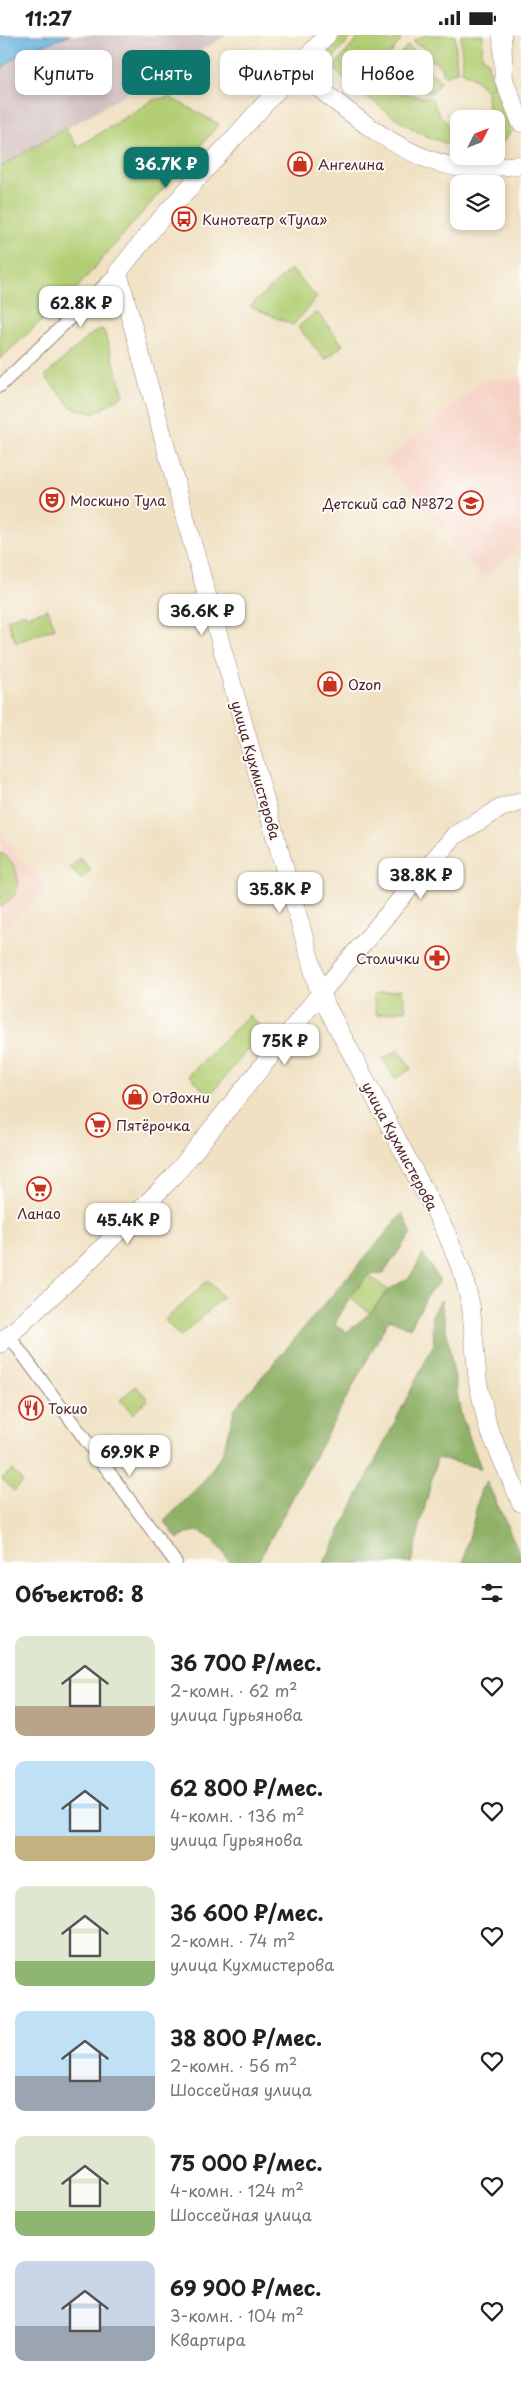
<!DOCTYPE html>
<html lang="ru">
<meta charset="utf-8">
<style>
:root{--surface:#fff;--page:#f6f6f6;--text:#202124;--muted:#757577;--accent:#0f766e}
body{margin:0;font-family:"Playpen Sans",sans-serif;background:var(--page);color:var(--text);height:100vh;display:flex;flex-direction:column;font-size:19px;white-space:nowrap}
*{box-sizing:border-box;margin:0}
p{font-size:16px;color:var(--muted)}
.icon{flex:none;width:28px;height:28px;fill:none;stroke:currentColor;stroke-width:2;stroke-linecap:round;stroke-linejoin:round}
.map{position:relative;height:1528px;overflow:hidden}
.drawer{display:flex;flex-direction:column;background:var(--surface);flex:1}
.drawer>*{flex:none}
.guide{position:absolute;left:15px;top:15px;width:491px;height:45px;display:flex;gap:10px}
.needle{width:32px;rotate:48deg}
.tools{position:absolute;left:450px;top:75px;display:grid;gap:10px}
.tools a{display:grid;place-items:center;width:55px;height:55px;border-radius:10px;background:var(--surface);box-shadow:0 2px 8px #0003;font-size:25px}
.price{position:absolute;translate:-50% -42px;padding:0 11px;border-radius:10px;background:#fff;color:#222;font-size:16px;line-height:32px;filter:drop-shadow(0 1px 2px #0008)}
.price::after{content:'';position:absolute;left:50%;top:30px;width:15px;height:11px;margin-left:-8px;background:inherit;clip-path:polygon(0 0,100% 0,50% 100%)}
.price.active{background:var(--accent);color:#fff}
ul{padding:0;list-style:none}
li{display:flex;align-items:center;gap:15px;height:125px;padding:0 15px}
li span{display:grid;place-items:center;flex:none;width:140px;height:100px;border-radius:10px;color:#555}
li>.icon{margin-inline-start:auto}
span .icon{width:60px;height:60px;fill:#fffc;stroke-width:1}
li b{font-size:21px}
h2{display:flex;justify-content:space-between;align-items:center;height:60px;padding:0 15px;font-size:21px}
.tag{padding:0 18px;border-radius:10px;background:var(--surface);box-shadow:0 2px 8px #0003;font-size:18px;line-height:45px}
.tag.active{background:var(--accent);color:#fff}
.status{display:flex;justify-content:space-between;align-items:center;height:35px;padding:0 25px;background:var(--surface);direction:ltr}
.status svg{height:14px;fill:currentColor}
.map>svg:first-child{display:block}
.built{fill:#f6d1c5}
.industrial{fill:#d1bfbf}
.green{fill:#b3ce74;stroke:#7e7650}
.forest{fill:#8eb166;stroke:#6c6848}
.water{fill:#67b2e0;stroke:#586886}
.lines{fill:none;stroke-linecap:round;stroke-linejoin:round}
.street-casing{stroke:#9d8077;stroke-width:14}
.secondary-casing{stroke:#9d8077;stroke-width:19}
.street{stroke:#fff;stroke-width:12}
.secondary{stroke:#fff;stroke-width:18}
.labels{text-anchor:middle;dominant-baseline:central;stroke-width:4;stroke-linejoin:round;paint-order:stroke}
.poi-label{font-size:14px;fill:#4a1f2b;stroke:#fdfcf7;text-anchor:start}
.street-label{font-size:14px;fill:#4a1f2b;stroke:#fdfcf7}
</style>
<div class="status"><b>11:27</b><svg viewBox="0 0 49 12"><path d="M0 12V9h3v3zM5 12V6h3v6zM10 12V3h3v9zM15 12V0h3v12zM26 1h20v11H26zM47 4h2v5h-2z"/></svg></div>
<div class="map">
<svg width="521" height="1528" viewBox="0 0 521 1528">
<rect width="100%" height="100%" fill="#fdfcf7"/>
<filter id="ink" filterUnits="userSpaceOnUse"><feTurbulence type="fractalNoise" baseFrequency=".02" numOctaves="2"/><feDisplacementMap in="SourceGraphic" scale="10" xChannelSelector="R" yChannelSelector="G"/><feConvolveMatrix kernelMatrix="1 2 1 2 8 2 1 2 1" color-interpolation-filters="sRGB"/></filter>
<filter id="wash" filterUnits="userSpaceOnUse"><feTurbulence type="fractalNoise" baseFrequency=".0096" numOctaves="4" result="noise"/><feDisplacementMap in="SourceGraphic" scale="20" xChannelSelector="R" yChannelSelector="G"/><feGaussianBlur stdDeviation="1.12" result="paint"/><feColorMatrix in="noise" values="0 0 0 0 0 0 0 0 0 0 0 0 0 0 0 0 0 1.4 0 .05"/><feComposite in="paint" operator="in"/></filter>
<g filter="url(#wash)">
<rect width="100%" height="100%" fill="#f0e1c3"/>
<g class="built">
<path d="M 521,343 L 521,511 L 483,544 L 385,426 L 483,345 Z"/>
<path d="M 0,799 L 48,853 L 0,896 Z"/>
</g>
<path class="industrial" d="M 70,0 L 227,0 L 0,132 L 0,35 L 18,20 Z"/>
<g class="green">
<path d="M 343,0 L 353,0 L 331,26 L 328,21 Z"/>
<path d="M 361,0 L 388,0 L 386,3 L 391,8 L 397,1 L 401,5 L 377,37 L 357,21 L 349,32 L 356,37 L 348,47 L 337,37 L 335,30 Z"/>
<path d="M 425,0 L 455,0 L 457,36 L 445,41 L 441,37 L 443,35 L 435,26 L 433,27 L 420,9 L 417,11 L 413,6 Z"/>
<path d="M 461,0 L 483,0 L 482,21 L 487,25 L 494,53 L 485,55 L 477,45 L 462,36 Z"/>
<path d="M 408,10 L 413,15 L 411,17 L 428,32 L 426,34 L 441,46 L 432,58 L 378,46 Z"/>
<path d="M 361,41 L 376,53 L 432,64 C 437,78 444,89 459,93 L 459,111 C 417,104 386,76 353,51 Z"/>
<path d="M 495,55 L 511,96 L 505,105 L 496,111 L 496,90 L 500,91 L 502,88 L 488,79 L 487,58 Z"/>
<path d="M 169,62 L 219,89 L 77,253 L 0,324 L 0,132 L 65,93 L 77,112 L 153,65 Z"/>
<path d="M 291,234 L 317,262 L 293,290 L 250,271 Z"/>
<path d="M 317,277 L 343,310 L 325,325 L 298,292 Z"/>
<path d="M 101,294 L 104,296 L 124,360 L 94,379 L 71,372 L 45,341 L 89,301 Z"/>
<path d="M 48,574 L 55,593 L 16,608 L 7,585 L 25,578 L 27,581 Z"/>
<path d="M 0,818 C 15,823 22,846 15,859 C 11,865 5,869 0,873 Z"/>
<path d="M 80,823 L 91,835 L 81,845 L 70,833 Z"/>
<path d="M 402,954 L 406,975 L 377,980 L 373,960 Z"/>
<path d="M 249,980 L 264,995 L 209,1061 L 189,1040 Z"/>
<path d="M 399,1014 L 411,1034 L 395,1044 L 383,1024 Z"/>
<path d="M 368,1240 L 388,1255 L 370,1278 L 350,1262 Z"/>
<path d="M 208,1245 L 223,1262 L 180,1302 L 165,1285 Z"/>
<path d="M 136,1351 L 148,1364 L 133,1379 L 120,1365 Z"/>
<path d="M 12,1435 L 23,1447 L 14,1456 L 2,1444 Z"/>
</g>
<g class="forest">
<path d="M 403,1178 L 411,1198 L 383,1239 L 368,1240 L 350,1262 L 335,1289 L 347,1297 L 370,1278 L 388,1255 L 410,1242 L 423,1219 L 440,1246 L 428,1259 L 410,1293 L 389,1284 L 258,1527 L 231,1528 C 223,1518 207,1492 192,1497 C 187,1498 182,1502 178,1504 L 164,1486 L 202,1449 L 222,1419 L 235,1373 Z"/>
<path d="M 441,1265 L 461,1380 L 481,1433 L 437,1423 L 411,1528 L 324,1528 L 434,1309 L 432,1280 Z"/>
<path d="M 487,1447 L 521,1521 L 521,1528 L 463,1528 L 481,1454 Z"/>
</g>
<path class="water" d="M 0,0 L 70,0 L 18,20 L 0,35 Z"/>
</g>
<g filter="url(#ink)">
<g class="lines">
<g class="street-casing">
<g id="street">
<path d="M 0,351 L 118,237"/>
<path d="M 9,1301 L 176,1528"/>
</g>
</g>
<g class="secondary-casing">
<g id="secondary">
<path d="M 327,0 L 159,186 L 118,237 L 188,493 L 320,959 L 446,1197 L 464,1242 L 471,1272 L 478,1348 L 488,1392 L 521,1468"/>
<path d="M 502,0 L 504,45 L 521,88"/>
<path d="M 297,35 C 343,73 406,129 467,133 C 485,134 504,131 521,130"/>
<path d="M 0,1309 L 82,1233 L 174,1141 L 320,959 L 454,801 L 501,773 L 521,767"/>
</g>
</g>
<use href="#street" class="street"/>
<use href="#secondary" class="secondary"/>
</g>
</g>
<defs>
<g id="shop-ring" transform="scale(1.25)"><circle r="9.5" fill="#fdfcf7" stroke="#c8321e" stroke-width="1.5"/><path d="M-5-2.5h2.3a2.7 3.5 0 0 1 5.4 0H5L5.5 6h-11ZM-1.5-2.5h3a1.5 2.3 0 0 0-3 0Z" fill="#c8321e"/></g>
<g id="bus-ring" transform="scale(1.25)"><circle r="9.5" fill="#fdfcf7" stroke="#c8321e" stroke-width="1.5"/><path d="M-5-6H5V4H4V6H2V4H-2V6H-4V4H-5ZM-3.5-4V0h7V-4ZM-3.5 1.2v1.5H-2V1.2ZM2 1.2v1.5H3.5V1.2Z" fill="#c8321e"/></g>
<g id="theatre-ring" transform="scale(1.25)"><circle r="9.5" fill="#fdfcf7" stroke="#c8321e" stroke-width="1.5"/><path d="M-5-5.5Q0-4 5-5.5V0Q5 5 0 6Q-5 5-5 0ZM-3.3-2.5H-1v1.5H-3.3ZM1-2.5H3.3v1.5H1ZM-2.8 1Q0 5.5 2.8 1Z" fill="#c8321e"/></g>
<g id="school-ring" transform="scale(1.25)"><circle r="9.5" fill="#fdfcf7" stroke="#c8321e" stroke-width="1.5"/><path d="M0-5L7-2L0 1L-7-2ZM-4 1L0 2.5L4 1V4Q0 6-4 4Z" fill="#c8321e"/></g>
<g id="pharmacy-ring" transform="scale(1.25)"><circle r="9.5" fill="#fdfcf7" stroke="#c8321e" stroke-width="1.5"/><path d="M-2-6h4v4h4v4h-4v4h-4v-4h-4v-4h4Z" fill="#c8321e"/></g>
<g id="supermarket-ring" transform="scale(1.25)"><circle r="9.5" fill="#fdfcf7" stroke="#c8321e" stroke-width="1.5"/><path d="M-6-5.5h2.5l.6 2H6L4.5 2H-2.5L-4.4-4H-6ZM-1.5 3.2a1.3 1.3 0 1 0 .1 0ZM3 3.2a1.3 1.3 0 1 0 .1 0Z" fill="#c8321e"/></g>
<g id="restaurant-ring" transform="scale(1.25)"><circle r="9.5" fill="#fdfcf7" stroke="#c8321e" stroke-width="1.5"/><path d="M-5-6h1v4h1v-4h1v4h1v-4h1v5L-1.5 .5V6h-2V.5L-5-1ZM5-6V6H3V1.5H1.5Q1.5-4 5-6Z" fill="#c8321e"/></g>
</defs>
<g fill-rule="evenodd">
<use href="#shop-ring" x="300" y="129"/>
<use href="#bus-ring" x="184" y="184"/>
<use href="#theatre-ring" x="52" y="465"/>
<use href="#school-ring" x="471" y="468"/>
<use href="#shop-ring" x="330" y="649"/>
<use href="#pharmacy-ring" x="437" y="923"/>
<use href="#shop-ring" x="135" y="1062"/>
<use href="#supermarket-ring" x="98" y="1090"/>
<use href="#supermarket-ring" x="39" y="1154"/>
<use href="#restaurant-ring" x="31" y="1373"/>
</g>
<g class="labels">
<g class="poi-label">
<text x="318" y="129">Ангелина</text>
<text x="202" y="184">Кинотеатр «Тула»</text>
<text x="70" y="465">Москино Тула</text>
<text x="454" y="468" text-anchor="end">Детский сад №872</text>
<text x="348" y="649">Ozon</text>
<text x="420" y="923" text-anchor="end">Столички</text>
<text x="152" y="1062">Отдохни</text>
<text x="116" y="1090">Пятёрочка</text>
<text x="39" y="1178" text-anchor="middle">Ланао</text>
<text x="48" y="1373">Токио</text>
</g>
<g class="street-label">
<text transform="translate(256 735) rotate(74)">улица Кухмистерова</text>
<text transform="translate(400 1111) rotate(62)">улица Кухмистерова</text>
</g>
</g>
</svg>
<div class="tools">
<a><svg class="needle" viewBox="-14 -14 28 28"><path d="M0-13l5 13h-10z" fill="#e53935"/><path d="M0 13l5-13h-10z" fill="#757577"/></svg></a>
<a><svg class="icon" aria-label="layers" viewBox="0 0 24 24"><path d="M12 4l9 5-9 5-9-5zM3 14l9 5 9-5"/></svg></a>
</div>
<b class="price active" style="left:166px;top:154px">36.7K ₽</b>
<b class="price" style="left:81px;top:293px">62.8K ₽</b>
<b class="price" style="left:202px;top:601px">36.6K ₽</b>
<b class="price" style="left:421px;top:865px">38.8K ₽</b>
<b class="price" style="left:280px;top:879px">35.8K ₽</b>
<b class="price" style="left:285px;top:1031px">75K ₽</b>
<b class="price" style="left:128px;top:1210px">45.4K ₽</b>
<b class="price" style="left:130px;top:1442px">69.9K ₽</b>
<div class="guide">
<a class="tag">Купить</a>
<a class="tag active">Снять</a>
<a class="tag">Фильтры</a>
<a class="tag">Новое</a>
</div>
</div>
<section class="drawer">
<h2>Объектов: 8<svg class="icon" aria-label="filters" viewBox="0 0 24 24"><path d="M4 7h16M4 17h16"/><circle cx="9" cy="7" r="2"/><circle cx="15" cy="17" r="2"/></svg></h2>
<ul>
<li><span style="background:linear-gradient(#dfe7d0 70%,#b9a48a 0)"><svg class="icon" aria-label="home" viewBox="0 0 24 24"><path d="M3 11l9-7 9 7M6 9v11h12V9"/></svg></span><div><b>36 700 ₽/мес.</b><p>2-комн. · 62 m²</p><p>улица Гурьянова</p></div><svg class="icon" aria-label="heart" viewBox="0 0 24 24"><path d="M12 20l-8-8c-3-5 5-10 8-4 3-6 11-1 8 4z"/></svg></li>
<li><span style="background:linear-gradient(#bfe0f5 75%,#c2b280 0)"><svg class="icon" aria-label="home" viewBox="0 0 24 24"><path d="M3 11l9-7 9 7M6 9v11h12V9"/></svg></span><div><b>62 800 ₽/мес.</b><p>4-комн. · 136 m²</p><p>улица Гурьянова</p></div><svg class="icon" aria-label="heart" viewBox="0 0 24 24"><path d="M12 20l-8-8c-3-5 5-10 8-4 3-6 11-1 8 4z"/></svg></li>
<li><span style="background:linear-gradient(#dfe7d0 75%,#8fb573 0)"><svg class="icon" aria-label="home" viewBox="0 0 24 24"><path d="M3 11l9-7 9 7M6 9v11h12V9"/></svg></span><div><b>36 600 ₽/мес.</b><p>2-комн. · 74 m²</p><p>улица Кухмистерова</p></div><svg class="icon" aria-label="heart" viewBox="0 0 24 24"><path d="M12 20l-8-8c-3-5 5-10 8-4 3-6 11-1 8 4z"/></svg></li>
<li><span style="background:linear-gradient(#bfe0f5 65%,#9aa5b1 0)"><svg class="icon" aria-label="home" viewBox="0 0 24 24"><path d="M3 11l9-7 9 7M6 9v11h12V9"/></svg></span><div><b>38 800 ₽/мес.</b><p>2-комн. · 56 m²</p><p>Шоссейная улица</p></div><svg class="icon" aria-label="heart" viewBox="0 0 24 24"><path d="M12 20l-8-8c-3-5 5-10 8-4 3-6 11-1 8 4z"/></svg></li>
<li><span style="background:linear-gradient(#dfe7d0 75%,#8fb573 0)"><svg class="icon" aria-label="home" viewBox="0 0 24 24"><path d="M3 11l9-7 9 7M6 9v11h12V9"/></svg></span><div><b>75 000 ₽/мес.</b><p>4-комн. · 124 m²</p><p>Шоссейная улица</p></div><svg class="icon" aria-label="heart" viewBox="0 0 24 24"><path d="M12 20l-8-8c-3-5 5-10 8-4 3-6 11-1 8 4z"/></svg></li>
<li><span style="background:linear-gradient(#c9d6e8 65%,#9aa5b1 0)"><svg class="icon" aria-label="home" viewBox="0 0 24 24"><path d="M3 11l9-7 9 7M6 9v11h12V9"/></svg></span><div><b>69 900 ₽/мес.</b><p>3-комн. · 104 m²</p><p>Квартира</p></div><svg class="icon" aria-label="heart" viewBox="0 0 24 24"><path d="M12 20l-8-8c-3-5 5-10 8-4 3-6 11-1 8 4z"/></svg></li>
</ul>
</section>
